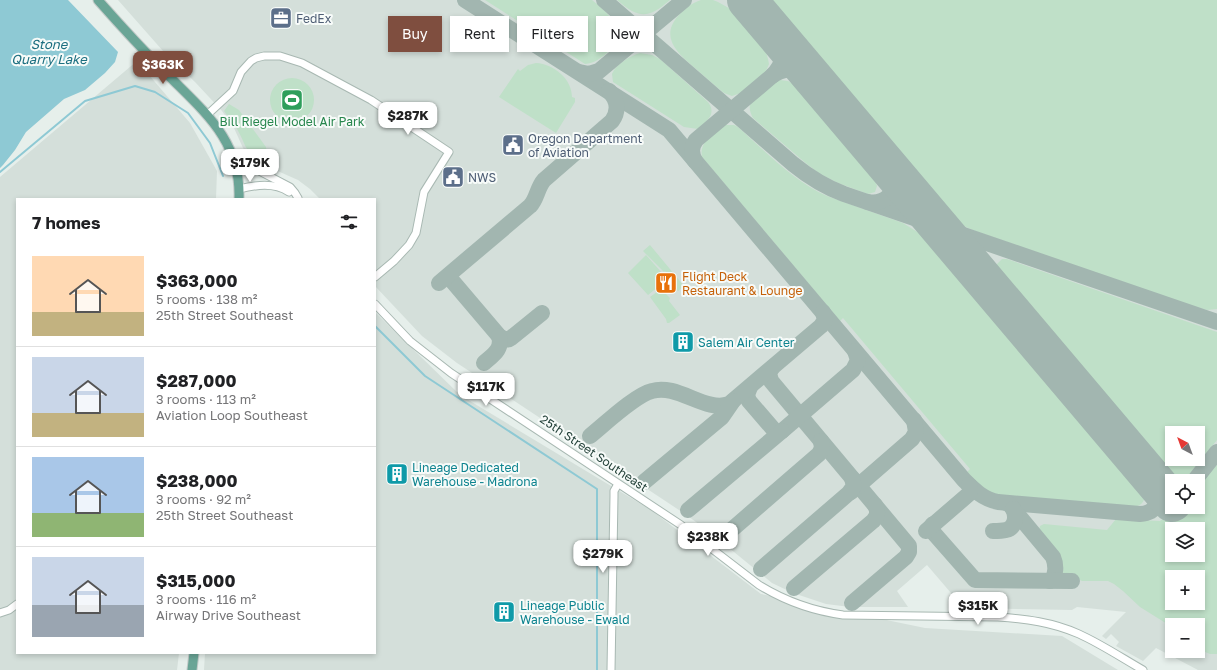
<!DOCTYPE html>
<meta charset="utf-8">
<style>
:root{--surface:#fff;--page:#f2f2f2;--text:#202124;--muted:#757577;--line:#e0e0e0;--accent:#7f4e3f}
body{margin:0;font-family:"Golos Text",sans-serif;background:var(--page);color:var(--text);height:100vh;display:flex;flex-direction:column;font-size:15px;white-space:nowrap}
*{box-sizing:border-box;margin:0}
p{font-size:13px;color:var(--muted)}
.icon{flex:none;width:22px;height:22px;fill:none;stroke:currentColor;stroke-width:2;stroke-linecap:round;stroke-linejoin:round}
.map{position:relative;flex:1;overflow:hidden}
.side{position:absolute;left:16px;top:198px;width:360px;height:456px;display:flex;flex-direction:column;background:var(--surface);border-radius:0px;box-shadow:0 2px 6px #0003}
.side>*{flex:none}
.hud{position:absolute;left:388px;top:16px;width:380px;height:36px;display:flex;gap:8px}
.needle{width:26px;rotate:319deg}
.controls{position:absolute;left:1165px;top:426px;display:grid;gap:8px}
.controls a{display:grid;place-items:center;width:40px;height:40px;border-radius:0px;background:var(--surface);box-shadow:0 2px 6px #0003;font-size:20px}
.price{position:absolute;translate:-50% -34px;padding:0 9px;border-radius:8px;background:#fff;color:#222;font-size:13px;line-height:26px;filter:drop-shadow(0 1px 2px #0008)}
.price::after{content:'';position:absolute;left:50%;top:24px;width:12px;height:9px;margin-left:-6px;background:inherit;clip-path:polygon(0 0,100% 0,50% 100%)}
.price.selected{background:var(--accent);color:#fff}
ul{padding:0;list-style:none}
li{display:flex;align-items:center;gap:12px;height:100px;padding:0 16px}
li+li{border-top:1px solid var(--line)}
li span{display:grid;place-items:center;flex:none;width:112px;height:80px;border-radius:0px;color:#555}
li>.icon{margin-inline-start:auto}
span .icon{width:48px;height:48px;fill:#fffc;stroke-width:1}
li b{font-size:17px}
h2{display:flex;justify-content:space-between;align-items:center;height:48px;padding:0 16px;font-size:17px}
.tag{padding:0 14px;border-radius:0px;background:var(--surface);box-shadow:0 2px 6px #0003;font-size:14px;line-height:36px}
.tag.selected{background:var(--accent);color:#fff}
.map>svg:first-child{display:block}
.built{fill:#d4dfda;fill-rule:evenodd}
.green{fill:#bfe0c8;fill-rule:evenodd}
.water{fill:#8ec9d4}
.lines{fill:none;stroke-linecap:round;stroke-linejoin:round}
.stream{stroke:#8ec9d4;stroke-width:2}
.taxiway{stroke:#a2b6b0;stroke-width:16}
.runway{stroke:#a2b6b0;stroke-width:40}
.minor-casing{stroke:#a8b8b2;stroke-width:9}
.major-casing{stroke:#c2cac8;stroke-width:11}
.minor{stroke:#fff;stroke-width:7}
.major{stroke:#6aa596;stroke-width:9}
.labels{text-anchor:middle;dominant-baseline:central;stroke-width:4;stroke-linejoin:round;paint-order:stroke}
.service-label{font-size:12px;fill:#4e5e75;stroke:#f7fbf9;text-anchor:start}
.leisure-label{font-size:12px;fill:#27864d;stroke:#f7fbf9}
.food-label{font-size:12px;fill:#c56008;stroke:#f7fbf9;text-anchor:start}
.culture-label{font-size:12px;fill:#0d838f;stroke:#f7fbf9;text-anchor:start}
.street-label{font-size:12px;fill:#24423a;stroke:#f7fbf9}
.water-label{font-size:13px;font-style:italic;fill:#1c6f80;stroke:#f7fbf9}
</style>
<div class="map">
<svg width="1217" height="670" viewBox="0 0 1217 670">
<rect width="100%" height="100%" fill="#e6efeb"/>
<g class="built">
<path d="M 118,0 L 1217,0 L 1217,670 L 1198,670 L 1156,648 L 1143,661 L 1116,646 L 1119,642 L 1111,634 L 1106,639 L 1102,636 L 1126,612 L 1077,607 L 1072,610 L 963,608 L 957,600 L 927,565 L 897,591 L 908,607 L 850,607 L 826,604 L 793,593 L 772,583 L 723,543 L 725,540 L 722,536 L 718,538 L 685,514 L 457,363 L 422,336 L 375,286 L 375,199 L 320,199 L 310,189 L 298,180 L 264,165 L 252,158 L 243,148 L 234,128 L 222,111 L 195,82 L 163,51 ZM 1172,433 L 1198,433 L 1198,459 L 1172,459 ZM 1172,481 L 1198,481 L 1198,507 L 1172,507 ZM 1172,529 L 1198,529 L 1198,555 L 1172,555 ZM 1172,577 L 1198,577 L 1198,603 L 1172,603 ZM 1172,625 L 1198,625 L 1198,651 L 1172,651 Z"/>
<path d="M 137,61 L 190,123 L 217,171 L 216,199 L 17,199 L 17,653 L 179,653 L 177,670 L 0,670 L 0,177 Z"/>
<path d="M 375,312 L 460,395 L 651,510 L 761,594 L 925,628 L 1062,636 L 1118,670 L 204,670 L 205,653 L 375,653 Z"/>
</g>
<g class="green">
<path d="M 485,0 L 592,0 C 598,5 605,10 610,17 C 618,28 618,44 607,53 C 600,59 594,63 585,64 Z"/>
<path d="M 617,0 L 670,0 C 648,19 639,19 617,0 Z"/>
<path d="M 701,0 L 713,0 L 718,2 L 743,16 L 762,38 L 768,59 L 769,64 L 766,71 L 741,93 L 732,96 L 724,93 C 714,85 705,77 696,69 C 679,54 659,38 678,16 C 684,9 692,3 701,0 Z"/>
<path d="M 766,0 L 1217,0 L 1217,309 L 1207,310 L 1189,305 L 975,231 L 959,224 L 949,217 Z"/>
<path d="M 640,53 L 652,55 L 660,59 L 708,102 C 717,114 707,121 698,129 L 684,127 L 613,82 L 612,74 C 616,64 630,56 640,53 Z"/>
<path d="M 536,63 C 554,64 572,79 572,97 L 575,98 L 575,102 L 556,133 L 499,97 L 518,69 L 520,71 L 528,65 Z"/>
<circle cx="292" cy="100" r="22"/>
<path d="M 780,80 L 788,81 L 806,91 L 871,168 L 877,186 L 875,192 L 868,194 L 838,183 L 820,174 L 808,165 L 753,118 C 751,114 749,110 750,105 C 753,98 773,82 780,80 Z"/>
<path d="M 229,104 L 239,110 L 266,147 L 268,159 L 262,162 C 243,150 247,146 237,129 C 233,123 228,117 224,111 Z"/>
<path d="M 725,125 L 734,125 L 738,127 C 765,151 793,181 827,196 L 903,223 L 935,243 L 1143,489 L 1145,496 C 1144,503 1140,506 1134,507 L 1002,495 C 984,492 978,485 967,472 L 970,469 L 843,318 L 840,321 L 702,157 C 699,143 713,132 725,125 Z"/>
<path d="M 650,245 L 684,286 L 678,291 L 675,288 L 677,286 L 665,271 L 664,272 L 643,251 Z"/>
<path d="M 646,255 L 662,273 L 655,281 L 659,286 L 648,295 L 628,273 Z"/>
<path d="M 1002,259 L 1007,259 L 1217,332 L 1217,440 L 1187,477 L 1180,481 L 1174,480 L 1168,475 L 997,273 L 996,265 ZM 1172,433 L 1198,433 L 1198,459 L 1172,459 Z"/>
<path d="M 661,289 L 670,298 L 669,301 L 680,315 L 669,323 L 667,323 L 666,319 L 650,297 Z"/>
<path d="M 1217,463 L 1217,654 L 1210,654 L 1198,649 L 1198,625 L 1172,625 L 1172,627 L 1140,607 L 1123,591 L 1114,584 L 1108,581 L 1082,581 L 1073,577 L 1064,577 L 1060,575 L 1058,572 C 1060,556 1049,545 1038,534 L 1040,526 L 1044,524 L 1107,530 L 1116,519 L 1160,521 L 1177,507 L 1198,507 L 1198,487 ZM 1172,529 L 1198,529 L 1198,555 L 1172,555 ZM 1172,577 L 1198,577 L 1198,603 L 1172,603 Z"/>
</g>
<path class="water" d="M 0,0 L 68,0 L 118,52 L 115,62 L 105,73 L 85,90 L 64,99 L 26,132 L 15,150 L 3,165 L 0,168 Z"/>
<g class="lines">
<g class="stream">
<path d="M 0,172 L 85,101 L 135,86 L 155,92 L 188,113 L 210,143 L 223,176"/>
<path d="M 375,326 L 425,376 L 597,489 L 597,670"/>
</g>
<g class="taxiway">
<path d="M 465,0 L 669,130 L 964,480 C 974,490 983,499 998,502 L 1140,514 C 1158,513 1159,501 1159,486 L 1172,488"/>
<path d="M 604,0 L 793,164 C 809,177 825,187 844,194 L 1217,322"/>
<path d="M 746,0 L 751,4"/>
<path d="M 579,72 L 589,74 L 599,71 L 684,0"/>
<path d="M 772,76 C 782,69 795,67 806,73 C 810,75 813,79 816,81"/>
<path d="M 695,161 C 691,153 691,147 696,140 L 772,76 C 788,60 782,50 775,33"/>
<path d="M 868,202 C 883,205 898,193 894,177 C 892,173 889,169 887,165"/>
<path d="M 448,276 L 499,336 C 503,339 507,341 511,338 L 542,313"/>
<path d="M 439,283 L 530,206 C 537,199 537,188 544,180 L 612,121 C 619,111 618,100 609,91"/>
<path d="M 484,363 C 493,355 503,349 499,336"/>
<path d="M 772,368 L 769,373 L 771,381 L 909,546 L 909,552 L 906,557 L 852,603"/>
<path d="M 750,387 L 747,395 L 749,401 L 774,430 L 779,432 L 782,431 L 853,370 L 858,360 L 855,351"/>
<path d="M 590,436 C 605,424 635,395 652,391 C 677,383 706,413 729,404 L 821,326 L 825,320 L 823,312"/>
<path d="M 1194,481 L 1217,452"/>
<path d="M 644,482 L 722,417 L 733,401"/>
<path d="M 851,492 L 912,439 L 916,432 L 914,420"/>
<path d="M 1006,503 L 1009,504 L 1053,557 C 1056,564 1057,576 1050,581"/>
<path d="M 688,510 L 782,431"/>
<path d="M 933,524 L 931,527 L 932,531 L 975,580 L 1072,581"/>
<path d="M 926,531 L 970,493 L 970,489 L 969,485"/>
<path d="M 993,531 C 997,531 1002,531 1006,530 C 1015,528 1017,517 1013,509"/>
<path d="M 729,532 L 819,454 L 822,448 L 821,441"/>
<path d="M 761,569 L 849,493 L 854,486 L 852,478"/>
<path d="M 794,588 L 873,521 C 878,516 878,511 875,505"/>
</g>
<path class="runway" d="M 747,0 L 1172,502"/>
<g class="minor-casing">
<g id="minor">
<path d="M 207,115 L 233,91 L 241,72 L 251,61 L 256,58 L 264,56 L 280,56 L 302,63 L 371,100 L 449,152 L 424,192 L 416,233 L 409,245 L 394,261 L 375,277"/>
<path d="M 232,155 L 240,161 L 290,187 L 295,193 L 298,198"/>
<path d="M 239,189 C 256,185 274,182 289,192"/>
<path d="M 375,304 L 410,341 L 451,373 L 681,525 L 759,585 C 785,601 813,611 843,615 L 998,617 C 1026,619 1052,622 1079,634 C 1101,644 1122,658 1143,670"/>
<path d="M 0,613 L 9,610 L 17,604"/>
<path d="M 611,670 L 614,496 L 614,491 L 618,484"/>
</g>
</g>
<g class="major-casing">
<g id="major">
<path d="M 98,0 C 120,25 142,49 165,72 C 203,111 241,139 239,199"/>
<path d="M 192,670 L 194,653"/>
</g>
</g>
<use href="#minor" class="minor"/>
<use href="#major" class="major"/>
</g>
<defs>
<g id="office-square" transform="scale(1.15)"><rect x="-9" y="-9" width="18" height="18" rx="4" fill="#5c6f8a" stroke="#f7fbf9"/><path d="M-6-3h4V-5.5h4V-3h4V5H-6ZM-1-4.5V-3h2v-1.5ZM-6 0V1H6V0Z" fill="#fff"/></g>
<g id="stadium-square" transform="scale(1.15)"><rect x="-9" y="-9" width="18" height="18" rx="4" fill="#2e9e5b" stroke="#f7fbf9"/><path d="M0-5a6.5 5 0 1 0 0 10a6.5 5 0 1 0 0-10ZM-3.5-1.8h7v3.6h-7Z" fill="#fff"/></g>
<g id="civic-square" transform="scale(1.15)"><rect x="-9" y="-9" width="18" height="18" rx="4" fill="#5c6f8a" stroke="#f7fbf9"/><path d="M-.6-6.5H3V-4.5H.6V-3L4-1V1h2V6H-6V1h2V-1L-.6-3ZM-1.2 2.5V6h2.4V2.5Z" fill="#fff"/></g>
<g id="restaurant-square" transform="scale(1.15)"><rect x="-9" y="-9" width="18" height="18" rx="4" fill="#e8710a" stroke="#f7fbf9"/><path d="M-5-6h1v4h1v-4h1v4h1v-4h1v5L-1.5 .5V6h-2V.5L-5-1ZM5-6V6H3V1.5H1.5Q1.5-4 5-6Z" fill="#fff"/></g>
<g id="building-square" transform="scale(1.15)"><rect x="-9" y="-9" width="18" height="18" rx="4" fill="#0f9aa8" stroke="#f7fbf9"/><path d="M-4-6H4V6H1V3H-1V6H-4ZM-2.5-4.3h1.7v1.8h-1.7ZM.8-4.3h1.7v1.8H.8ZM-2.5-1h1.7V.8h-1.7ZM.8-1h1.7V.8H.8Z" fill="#fff"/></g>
</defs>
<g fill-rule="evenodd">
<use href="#office-square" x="281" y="18"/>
<use href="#stadium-square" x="292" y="100"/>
<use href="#civic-square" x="513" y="145"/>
<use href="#civic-square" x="453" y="177"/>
<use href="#restaurant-square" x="666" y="283"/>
<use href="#building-square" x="683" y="342"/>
<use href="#building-square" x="397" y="474"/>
<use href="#building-square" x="504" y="612"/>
</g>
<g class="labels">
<g class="service-label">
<text x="296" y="18">FedEx</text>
<text x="528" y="138">Oregon Department<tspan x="528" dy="14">of Aviation</tspan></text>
<text x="468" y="177">NWS</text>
</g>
<g class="leisure-label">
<text x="292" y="121">Bill Riegel Model Air Park</text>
</g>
<g class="food-label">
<text x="682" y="276">Flight Deck<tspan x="682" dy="14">Restaurant &amp; Lounge</tspan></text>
</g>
<g class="culture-label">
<text x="698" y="342">Salem Air Center</text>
<text x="412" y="467">Lineage Dedicated<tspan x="412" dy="14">Warehouse - Madrona</tspan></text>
<text x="520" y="605">Lineage Public<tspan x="520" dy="14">Warehouse - Ewald</tspan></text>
</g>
<g class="street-label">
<text transform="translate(594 453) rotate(34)">25th Street Southeast</text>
</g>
<g class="water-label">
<text x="49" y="44">Stone<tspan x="49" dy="15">Quarry Lake</tspan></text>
</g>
</g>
</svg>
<div class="controls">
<a><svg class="needle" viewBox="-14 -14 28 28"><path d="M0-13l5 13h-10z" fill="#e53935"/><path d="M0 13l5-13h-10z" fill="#757577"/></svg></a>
<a><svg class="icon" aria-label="locate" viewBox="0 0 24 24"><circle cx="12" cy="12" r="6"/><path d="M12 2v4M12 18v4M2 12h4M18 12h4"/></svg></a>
<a><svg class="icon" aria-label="layers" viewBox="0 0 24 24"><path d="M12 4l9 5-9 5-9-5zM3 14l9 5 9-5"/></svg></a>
<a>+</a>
<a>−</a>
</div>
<b class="price selected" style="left:163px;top:85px">$363K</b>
<b class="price" style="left:408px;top:136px">$287K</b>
<b class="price" style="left:250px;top:183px">$179K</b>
<b class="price" style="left:486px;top:407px">$117K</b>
<b class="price" style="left:708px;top:557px">$238K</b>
<b class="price" style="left:603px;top:574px">$279K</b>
<b class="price" style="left:978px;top:626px">$315K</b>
<div class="hud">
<a class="tag selected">Buy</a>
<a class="tag">Rent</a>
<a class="tag">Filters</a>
<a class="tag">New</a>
</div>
<section class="side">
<h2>7 homes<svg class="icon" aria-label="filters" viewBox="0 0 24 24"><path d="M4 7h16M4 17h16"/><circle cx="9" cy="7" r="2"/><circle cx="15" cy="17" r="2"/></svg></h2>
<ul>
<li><span style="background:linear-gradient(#ffd9b3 70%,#c2b280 0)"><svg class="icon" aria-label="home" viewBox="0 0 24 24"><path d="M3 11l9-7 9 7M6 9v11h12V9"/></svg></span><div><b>$363,000</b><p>5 rooms · 138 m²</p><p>25th Street Southeast</p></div></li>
<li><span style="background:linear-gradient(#c9d6e8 70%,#c2b280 0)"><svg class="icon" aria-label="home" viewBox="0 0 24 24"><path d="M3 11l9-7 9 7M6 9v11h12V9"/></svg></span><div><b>$287,000</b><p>3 rooms · 113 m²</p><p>Aviation Loop Southeast</p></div></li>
<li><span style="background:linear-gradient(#a9c7e8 70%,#8fb573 0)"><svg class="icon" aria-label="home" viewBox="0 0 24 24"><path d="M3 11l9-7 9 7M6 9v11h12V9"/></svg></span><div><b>$238,000</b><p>3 rooms · 92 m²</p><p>25th Street Southeast</p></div></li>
<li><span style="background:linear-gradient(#c9d6e8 60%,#9aa5b1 0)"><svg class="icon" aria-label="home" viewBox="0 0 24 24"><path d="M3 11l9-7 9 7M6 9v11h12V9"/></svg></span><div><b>$315,000</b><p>3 rooms · 116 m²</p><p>Airway Drive Southeast</p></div></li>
</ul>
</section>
</div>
